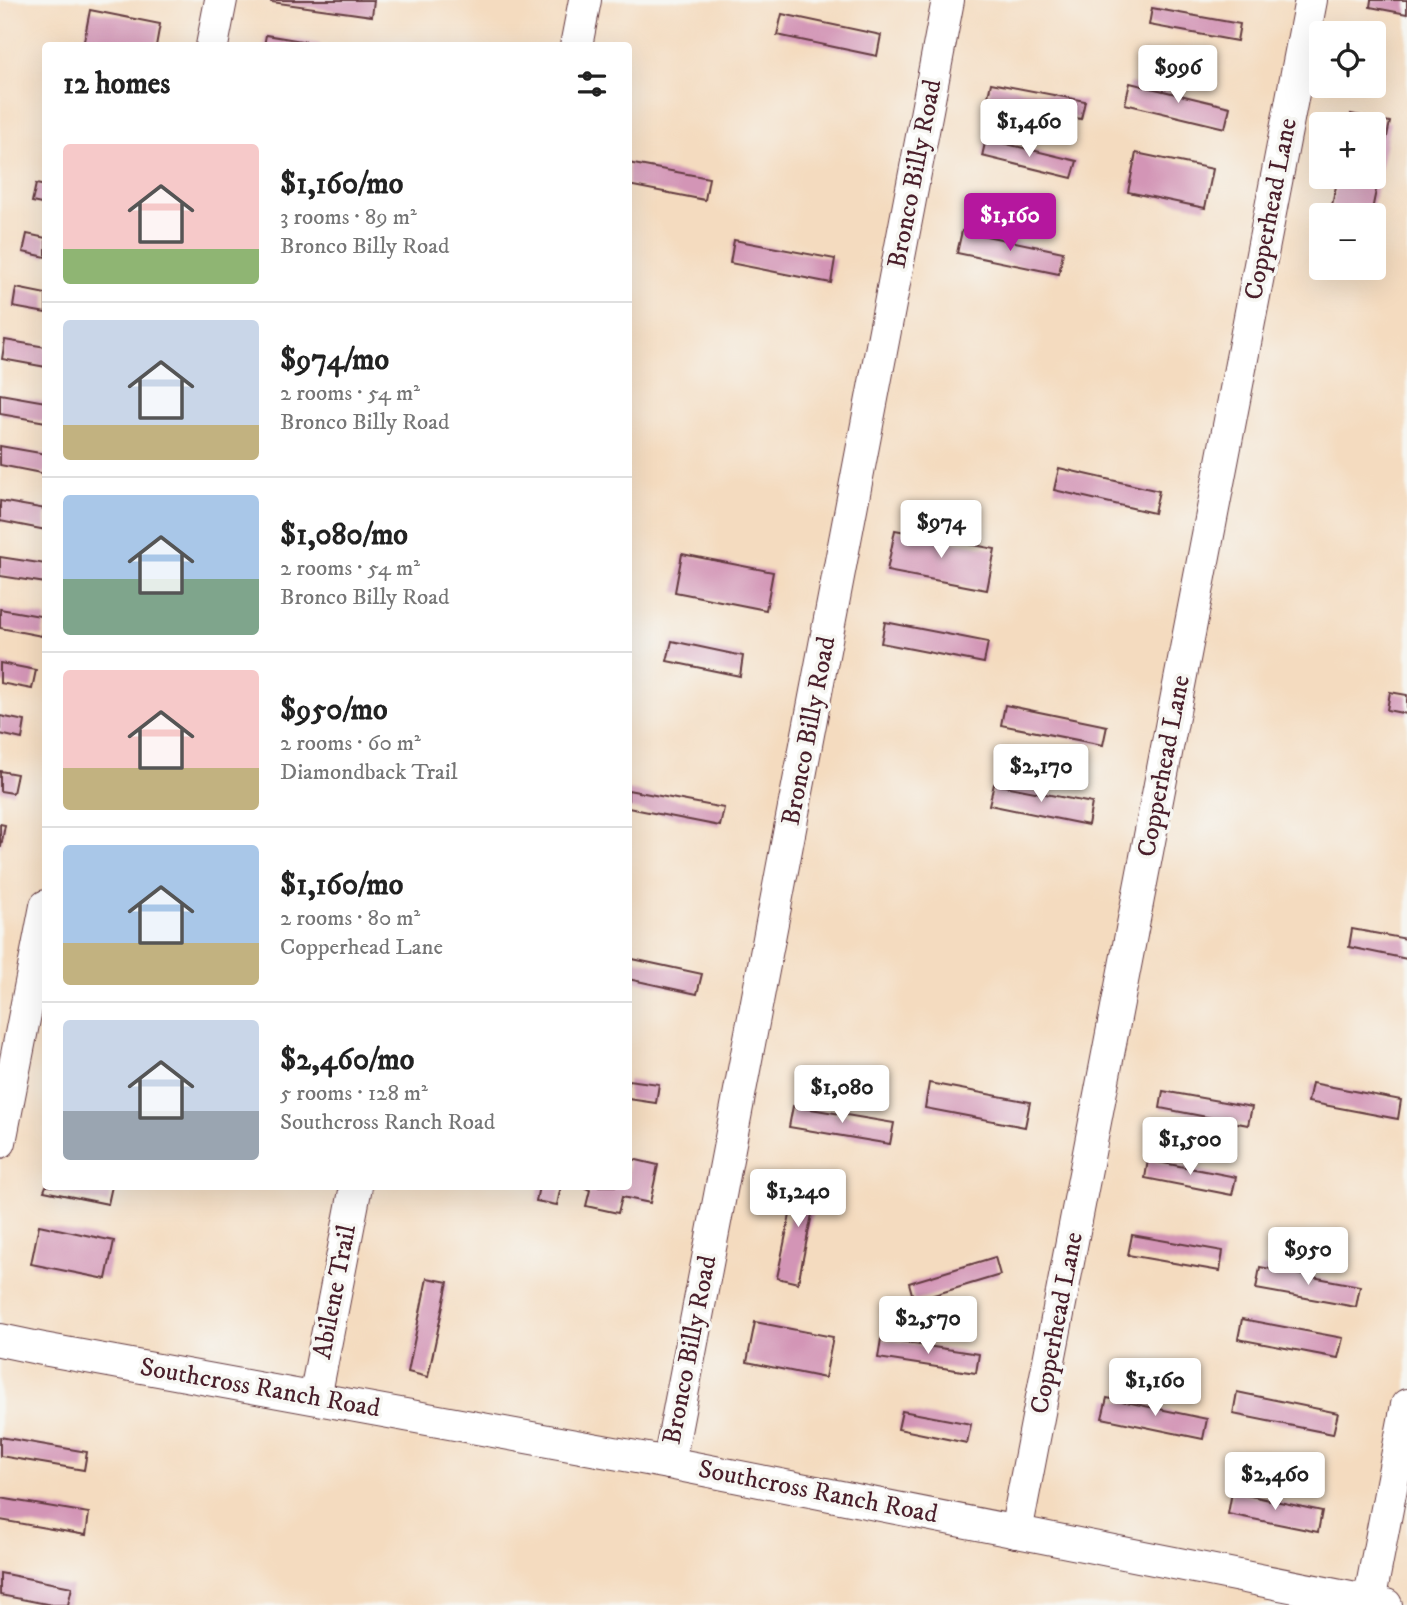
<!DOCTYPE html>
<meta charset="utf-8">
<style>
:root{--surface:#fff;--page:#f6f6f6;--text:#222;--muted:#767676;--line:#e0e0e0;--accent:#b5179e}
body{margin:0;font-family:"IM FELL DW Pica",serif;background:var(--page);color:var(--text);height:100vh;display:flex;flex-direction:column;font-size:26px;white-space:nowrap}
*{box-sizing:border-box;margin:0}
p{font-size:23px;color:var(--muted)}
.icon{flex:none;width:38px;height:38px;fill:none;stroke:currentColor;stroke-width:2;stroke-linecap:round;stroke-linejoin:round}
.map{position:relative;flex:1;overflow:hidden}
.side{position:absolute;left:42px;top:42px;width:590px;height:1148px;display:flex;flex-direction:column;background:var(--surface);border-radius:7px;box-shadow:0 7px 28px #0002}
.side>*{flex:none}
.fabs{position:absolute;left:1309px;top:21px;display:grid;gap:14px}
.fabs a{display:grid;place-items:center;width:77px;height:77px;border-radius:7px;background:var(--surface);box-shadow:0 7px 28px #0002;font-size:35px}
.price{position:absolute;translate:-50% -60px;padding:0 16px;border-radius:7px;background:#fff;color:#222;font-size:23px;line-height:46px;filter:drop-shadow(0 2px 4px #0008)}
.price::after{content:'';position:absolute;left:50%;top:42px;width:21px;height:16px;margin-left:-10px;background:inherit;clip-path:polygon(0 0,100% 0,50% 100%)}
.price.current{background:var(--accent);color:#fff}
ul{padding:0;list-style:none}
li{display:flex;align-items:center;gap:21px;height:175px;padding:0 21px}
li+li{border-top:2px solid var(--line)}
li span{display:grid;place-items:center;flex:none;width:196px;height:140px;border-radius:7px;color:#555}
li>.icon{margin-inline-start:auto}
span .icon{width:84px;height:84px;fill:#fffc;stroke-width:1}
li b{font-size:30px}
h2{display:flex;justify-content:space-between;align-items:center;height:84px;padding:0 21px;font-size:30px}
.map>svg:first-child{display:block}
.building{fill:#d395b6}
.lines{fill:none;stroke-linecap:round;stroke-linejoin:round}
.street-casing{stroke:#643b41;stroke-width:34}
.street{stroke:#fff;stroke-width:32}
.labels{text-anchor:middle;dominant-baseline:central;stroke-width:7;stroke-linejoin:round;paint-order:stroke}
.street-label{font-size:26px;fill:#4a1f2b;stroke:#f6f6f2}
</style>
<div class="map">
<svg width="1407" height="1605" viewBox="0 0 1407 1605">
<rect width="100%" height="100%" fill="#f6f6f2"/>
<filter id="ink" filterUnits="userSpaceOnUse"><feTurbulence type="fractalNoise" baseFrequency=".0143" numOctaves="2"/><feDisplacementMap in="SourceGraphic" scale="14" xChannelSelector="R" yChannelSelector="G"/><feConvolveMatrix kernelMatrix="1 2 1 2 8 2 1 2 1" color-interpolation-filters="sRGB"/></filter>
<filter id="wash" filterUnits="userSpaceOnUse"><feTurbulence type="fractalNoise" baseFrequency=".00686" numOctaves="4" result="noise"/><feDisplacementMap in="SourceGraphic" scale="28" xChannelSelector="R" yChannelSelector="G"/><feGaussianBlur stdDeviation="1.57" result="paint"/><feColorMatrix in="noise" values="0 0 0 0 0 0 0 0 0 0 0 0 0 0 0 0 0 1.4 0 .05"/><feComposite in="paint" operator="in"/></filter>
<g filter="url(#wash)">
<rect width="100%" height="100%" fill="#f4dbbf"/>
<g id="blocks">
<g class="building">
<path d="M 271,0 L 374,0 L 372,16 L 271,2 Z"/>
<path d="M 1371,0 L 1407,0 L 1407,14 L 1370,7 Z"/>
<path d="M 1152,8 L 1240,24 L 1237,41 L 1149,25 Z"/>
<path d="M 90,10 L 160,24 L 156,46 L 83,46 Z"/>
<path d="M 782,14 L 881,35 L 877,56 L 777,35 Z"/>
<path d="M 266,35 L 320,44 L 320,46 L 264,46 Z"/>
<path d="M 991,83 L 1085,101 L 1081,119 L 987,101 Z"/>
<path d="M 1130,83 L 1230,107 L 1225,128 L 1125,104 Z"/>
<path d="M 1351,114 L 1390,122 L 1371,215 L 1357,215 L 1331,210 L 1338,177 L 1374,177 L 1374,124 L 1349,124 Z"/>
<path d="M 986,139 L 1077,161 L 1072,178 L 982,156 Z"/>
<path d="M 1136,153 L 1213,169 L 1205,208 L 1128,192 Z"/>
<path d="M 628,163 L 709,178 L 705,200 L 628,185 Z"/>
<path d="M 36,184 L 46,186 L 46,205 L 32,202 Z"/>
<path d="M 962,231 L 1063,252 L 1059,274 L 957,253 Z"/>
<path d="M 27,234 L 46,238 L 46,257 L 23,252 Z"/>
<path d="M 734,240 L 835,259 L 831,283 L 730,263 Z"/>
<path d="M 16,288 L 46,294 L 46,313 L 13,307 Z"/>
<path d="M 5,340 L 46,347 L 46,367 L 2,359 Z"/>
<path d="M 0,394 L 46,402 L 46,422 L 0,414 Z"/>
<path d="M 0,446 L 46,454 L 46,474 L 0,465 Z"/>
<path d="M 1059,468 L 1159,491 L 1154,513 L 1054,490 Z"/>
<path d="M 0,501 L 46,509 L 46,530 L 0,521 Z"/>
<path d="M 895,530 L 995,549 L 987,590 L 887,571 Z"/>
<path d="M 682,554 L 773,572 L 766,610 L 675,592 Z"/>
<path d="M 0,557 L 46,564 L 46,583 L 0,576 Z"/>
<path d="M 0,609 L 46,617 L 42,636 L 0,628 Z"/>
<path d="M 885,622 L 988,642 L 984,663 L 881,643 Z"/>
<path d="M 672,641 L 743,656 L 740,676 L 667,661 Z"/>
<path d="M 0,663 L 36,670 L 32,689 L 0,683 Z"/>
<path d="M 1390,692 L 1407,695 L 1407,714 L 1387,710 Z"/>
<path d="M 1005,705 L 1107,726 L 1103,745 L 1001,725 Z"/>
<path d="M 0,716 L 25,721 L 22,739 L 0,734 Z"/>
<path d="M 0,771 L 17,774 L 13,793 L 0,791 Z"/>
<path d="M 994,784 L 1092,803 L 1088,825 L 989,805 Z"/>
<path d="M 628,790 L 724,808 L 720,826 L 628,808 Z"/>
<path d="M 0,824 L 5,825 L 1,847 L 0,847 Z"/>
<path d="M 1352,929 L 1407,939 L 1407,959 L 1349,947 Z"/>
<path d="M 628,958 L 702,974 L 697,994 L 628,979 Z"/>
<path d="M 628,1080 L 659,1084 L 656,1103 L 628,1099 Z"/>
<path d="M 929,1083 L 1030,1102 L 1025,1127 L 925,1108 Z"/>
<path d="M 1312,1083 L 1401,1100 L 1398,1119 L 1308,1102 Z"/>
<path d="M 1163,1091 L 1252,1107 L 1248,1125 L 1160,1108 Z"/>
<path d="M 793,1106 L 894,1123 L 890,1144 L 789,1127 Z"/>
<path d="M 628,1158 L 658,1165 L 650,1203 L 622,1197 L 618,1213 L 586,1206 L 590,1190 L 581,1186 L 628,1186 Z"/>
<path d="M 1148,1160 L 1236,1177 L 1232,1195 L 1145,1178 Z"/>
<path d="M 798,1176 L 819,1180 L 798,1283 L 777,1278 Z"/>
<path d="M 46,1186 L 112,1186 L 108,1204 L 44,1191 Z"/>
<path d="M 539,1186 L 561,1186 L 557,1205 L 536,1201 Z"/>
<path d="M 39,1225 L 114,1241 L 106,1279 L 31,1264 Z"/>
<path d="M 1132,1235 L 1223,1251 L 1220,1271 L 1128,1255 Z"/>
<path d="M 995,1257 L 1000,1275 L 914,1301 L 909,1283 Z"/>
<path d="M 1260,1267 L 1360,1286 L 1356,1307 L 1256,1289 Z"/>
<path d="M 427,1278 L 448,1282 L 428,1377 L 408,1372 Z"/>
<path d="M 1242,1319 L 1343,1338 L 1338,1358 L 1238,1339 Z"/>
<path d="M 755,1322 L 833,1337 L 825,1378 L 747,1362 Z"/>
<path d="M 881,1339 L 979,1354 L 976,1373 L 878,1358 Z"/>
<path d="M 1237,1392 L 1338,1413 L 1333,1434 L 1233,1414 Z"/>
<path d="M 1107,1398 L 1207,1419 L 1203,1439 L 1102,1418 Z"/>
<path d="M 902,1411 L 971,1424 L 967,1443 L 898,1429 Z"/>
<path d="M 0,1437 L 87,1452 L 84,1470 L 0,1456 Z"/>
<path d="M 1232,1492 L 1322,1511 L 1318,1532 L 1228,1514 Z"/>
<path d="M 0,1498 L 89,1513 L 86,1535 L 0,1520 Z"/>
<path d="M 0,1573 L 72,1587 L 68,1605 L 52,1605 L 0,1595 Z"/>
</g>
</g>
</g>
<g filter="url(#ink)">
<use href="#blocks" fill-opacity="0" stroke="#643b41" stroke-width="2"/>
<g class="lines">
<g class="street-casing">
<g id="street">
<path d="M 212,46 L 221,0"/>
<path d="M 576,46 L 585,0"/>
<path d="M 0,1142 L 46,906"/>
<path d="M 0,1340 L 43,1349 L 669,1463 L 1386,1605"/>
<path d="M 315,1398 L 356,1186"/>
<path d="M 669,1463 L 948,0"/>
<path d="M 1016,1532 L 1311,0"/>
<path d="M 1369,1602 L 1407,1405"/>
</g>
</g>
<use href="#street" class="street"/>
</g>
</g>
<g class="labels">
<g class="street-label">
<text transform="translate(915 174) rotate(-79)">Bronco Billy Road</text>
<text transform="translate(1271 209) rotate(-79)">Copperhead Lane</text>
<text transform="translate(809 731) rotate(-79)">Bronco Billy Road</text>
<text transform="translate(1164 766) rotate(-79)">Copperhead Lane</text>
<text transform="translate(335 1292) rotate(-79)">Abilene Trail</text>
<text transform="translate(1057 1323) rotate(-79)">Copperhead Lane</text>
<text transform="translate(690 1350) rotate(-79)">Bronco Billy Road</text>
<text transform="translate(260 1388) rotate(10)">Southcross Ranch Road</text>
<text transform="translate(818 1492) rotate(11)">Southcross Ranch Road</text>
</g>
</g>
</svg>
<div class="fabs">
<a><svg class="icon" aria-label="locate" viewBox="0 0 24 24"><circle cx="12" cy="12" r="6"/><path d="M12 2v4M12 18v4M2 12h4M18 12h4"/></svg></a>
<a>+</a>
<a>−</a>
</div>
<b class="price" style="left:1178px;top:105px">$996</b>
<b class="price" style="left:1029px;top:159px">$1,460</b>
<b class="price current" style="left:1010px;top:253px">$1,160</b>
<b class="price" style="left:941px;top:560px">$974</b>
<b class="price" style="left:1041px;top:804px">$2,170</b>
<b class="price" style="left:842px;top:1125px">$1,080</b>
<b class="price" style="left:1190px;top:1177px">$1,500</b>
<b class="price" style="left:798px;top:1229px">$1,240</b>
<b class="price" style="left:1308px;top:1287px">$950</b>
<b class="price" style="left:928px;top:1356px">$2,570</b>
<b class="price" style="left:1155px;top:1418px">$1,160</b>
<b class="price" style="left:1275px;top:1512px">$2,460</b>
<section class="side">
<h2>12 homes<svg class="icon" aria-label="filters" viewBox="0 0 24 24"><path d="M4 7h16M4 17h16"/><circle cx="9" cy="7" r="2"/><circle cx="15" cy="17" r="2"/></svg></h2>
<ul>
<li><span style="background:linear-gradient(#f6c9c9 75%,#8fb573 0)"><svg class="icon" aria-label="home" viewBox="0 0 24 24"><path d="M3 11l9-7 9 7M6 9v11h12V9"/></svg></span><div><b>$1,160/mo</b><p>3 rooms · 89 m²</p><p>Bronco Billy Road</p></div></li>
<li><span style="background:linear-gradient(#c9d6e8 75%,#c2b280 0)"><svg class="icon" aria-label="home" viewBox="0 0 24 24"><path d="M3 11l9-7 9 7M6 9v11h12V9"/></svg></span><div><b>$974/mo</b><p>2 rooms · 54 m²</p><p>Bronco Billy Road</p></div></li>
<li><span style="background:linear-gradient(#a9c7e8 60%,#7fa58c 0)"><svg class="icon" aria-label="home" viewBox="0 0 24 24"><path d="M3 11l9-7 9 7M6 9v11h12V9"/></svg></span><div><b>$1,080/mo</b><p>2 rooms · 54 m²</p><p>Bronco Billy Road</p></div></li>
<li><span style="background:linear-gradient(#f6c9c9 70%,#c2b280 0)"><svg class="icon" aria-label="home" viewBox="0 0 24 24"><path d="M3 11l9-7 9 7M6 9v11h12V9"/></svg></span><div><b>$950/mo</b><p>2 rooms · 60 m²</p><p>Diamondback Trail</p></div></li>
<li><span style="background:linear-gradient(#a9c7e8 70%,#c2b280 0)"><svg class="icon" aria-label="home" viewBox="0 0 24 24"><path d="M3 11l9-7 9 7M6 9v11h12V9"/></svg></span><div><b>$1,160/mo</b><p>2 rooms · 80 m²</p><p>Copperhead Lane</p></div></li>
<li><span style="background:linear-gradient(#c9d6e8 65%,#9aa5b1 0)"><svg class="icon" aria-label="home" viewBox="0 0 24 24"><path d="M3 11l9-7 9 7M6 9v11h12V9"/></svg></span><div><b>$2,460/mo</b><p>5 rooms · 128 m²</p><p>Southcross Ranch Road</p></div></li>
</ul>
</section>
</div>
